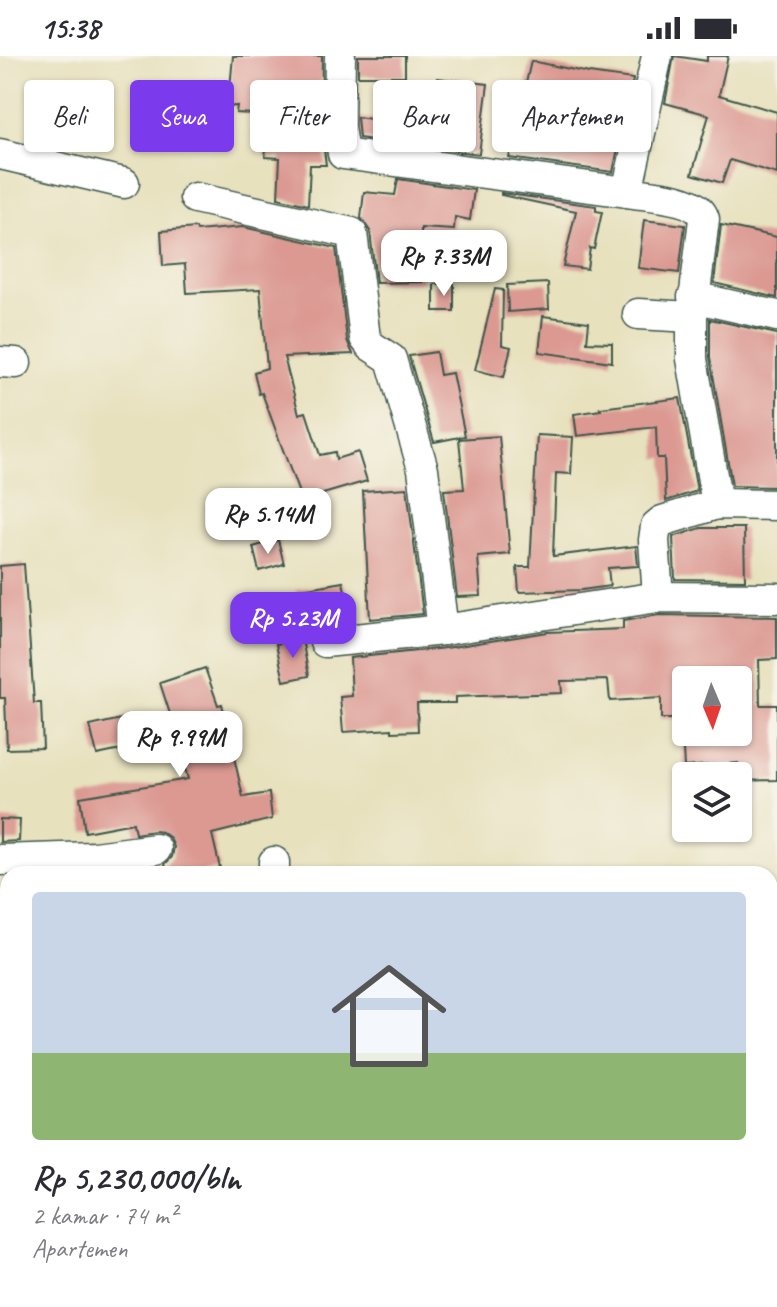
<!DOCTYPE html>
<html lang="id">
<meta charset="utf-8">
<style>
:root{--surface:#fff;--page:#f2f2f3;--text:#2b2b33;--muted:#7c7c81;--accent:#7c3aed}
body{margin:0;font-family:Caveat,sans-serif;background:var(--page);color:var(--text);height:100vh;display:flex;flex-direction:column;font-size:30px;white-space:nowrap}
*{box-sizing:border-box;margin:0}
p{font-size:26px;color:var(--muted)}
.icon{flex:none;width:44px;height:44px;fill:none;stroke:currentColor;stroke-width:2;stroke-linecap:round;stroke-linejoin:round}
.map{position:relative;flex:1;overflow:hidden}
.side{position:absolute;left:0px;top:810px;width:778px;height:442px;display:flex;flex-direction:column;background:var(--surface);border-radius:24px 24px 0 0;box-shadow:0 2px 6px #0004}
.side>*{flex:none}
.hud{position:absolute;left:24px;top:24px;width:730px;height:72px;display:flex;gap:16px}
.needle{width:52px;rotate:178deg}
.buttons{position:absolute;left:672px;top:610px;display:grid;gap:16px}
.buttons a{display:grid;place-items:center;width:80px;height:80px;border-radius:8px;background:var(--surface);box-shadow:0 2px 6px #0004;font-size:40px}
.price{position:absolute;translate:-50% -68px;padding:0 18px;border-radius:16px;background:#fff;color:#222;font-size:26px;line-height:52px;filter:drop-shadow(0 2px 4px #0008)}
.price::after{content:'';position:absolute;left:50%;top:48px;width:24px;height:18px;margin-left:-12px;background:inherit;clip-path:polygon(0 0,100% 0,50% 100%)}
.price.on{background:var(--accent);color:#fff}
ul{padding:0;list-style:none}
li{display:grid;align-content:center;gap:16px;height:424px;padding:0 32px}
li span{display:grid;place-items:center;height:248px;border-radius:8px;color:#555}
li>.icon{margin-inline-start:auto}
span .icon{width:144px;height:144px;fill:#fffc;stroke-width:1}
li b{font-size:34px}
.pill{padding:0 28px;border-radius:8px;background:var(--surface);box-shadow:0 2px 6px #0004;font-size:28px;line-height:72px}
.pill.on{background:var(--accent);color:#fff}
.status{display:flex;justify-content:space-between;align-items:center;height:56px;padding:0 40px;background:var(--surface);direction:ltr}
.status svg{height:22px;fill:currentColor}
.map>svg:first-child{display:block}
.building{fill:#db9992}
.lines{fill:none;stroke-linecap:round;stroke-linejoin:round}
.minor-casing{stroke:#3d5649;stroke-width:33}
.minor{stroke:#fff;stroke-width:30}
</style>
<div class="status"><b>15:38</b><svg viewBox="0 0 49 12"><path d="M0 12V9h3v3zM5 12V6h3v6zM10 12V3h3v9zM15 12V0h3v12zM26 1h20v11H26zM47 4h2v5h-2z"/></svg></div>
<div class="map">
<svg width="777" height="1251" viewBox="0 0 777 1251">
<rect width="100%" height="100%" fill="#f7f3e8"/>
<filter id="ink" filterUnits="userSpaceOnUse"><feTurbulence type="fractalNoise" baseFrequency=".0125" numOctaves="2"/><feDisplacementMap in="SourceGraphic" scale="16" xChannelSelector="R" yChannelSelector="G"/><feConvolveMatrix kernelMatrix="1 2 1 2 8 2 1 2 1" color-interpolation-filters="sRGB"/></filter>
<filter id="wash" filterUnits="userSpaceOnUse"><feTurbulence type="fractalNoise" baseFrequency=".006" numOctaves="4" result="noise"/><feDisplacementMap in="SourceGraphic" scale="32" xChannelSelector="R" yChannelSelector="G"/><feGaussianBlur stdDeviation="1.8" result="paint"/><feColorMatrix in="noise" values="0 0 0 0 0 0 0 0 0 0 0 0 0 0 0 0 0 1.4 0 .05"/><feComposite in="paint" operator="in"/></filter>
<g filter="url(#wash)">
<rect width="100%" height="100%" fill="#e7e1be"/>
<g id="blocks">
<g class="building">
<path d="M 233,0 L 322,0 L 321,71 L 326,109 L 310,109 L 308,149 L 278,142 L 280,102 L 265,101 L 267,59 L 236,57 L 237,50 L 218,52 L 216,33 L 230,32 Z"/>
<rect x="358" y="0" width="47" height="20"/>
<path d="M 674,0 L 707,5 L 707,0 L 728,0 L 719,39 L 777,56 L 777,118 L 730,104 L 722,127 L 692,118 L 709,59 L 665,47 Z"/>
<path d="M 531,5 L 589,17 L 633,23 L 613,116 L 509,102 Z"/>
<path d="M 437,22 L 488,28 L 479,98 L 359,82 L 357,61 L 431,71 Z"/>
<path d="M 398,123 L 474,134 L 470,164 L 455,161 L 454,174 L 421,172 L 422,226 L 376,227 L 370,175 L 361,162 L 364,136 L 395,139 Z"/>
<path d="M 501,137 L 596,150 L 596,155 L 602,156 L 594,193 L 590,192 L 587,213 L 563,210 L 576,155 L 501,139 Z"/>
<path d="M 644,164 L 685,169 L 679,217 L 638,212 Z"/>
<path d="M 721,169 L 777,181 L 777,242 L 714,227 Z"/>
<path d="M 243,171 L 336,192 L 347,284 L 353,298 L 284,301 L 299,358 L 306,356 L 320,399 L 335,396 L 336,403 L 358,396 L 367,425 L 323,438 L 329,466 L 302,472 L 295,441 L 300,440 L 262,337 L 259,338 L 254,316 L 267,312 L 260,233 L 187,237 L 185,208 L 163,210 L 161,175 L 196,172 L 197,175 Z"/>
<path d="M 548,227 L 549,253 L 508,256 L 507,229 Z"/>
<rect x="434" y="228" width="20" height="27"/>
<path d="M 495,233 L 503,234 L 502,289 L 511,291 L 504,321 L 475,314 Z"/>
<path d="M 543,260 L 589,266 L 587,286 L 612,287 L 612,306 L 539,296 Z"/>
<path d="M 710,263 L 777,278 L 777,431 L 732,430 L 710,301 Z"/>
<path d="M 436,296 L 440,319 L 452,317 L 465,380 L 434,386 L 409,300 Z"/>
<path d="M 680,342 L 697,435 L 666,445 L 664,402 L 657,402 L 656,371 L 577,380 L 574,358 L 601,354 L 600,352 Z"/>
<path d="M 537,379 L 573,381 L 571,418 L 556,417 L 553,500 L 636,490 L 638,510 L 608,512 L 610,530 L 582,534 L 519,536 L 517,511 L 530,511 Z"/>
<path d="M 499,380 L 510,498 L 478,501 L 481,540 L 457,541 L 444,434 L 464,433 L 459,383 Z"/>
<path d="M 407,432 L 423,558 L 370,563 L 363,435 Z"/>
<path d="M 701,472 L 744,472 L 745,524 L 675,523 L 673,481 Z"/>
<path d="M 278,484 L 284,508 L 259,515 L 253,491 Z"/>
<path d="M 24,508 L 34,647 L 41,647 L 43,692 L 7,693 L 5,642 L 0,642 L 0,510 Z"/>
<path d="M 343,526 L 352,565 L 322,568 L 314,572 L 305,582 L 296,534 Z"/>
<path d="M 659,559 L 777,561 L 777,603 L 759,604 L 760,649 L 777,649 L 777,724 L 738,725 L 738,707 L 684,711 L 682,676 L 738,676 L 738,624 L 686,624 L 686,663 L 661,663 L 661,642 L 610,645 L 608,624 L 561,625 L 562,637 L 455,641 L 455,647 L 417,647 L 418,675 L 392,676 L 392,673 L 343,676 L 340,641 L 352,640 L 350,602 L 446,592 L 548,576 L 623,573 L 623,565 Z"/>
<path d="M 302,583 L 309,620 L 284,625 L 276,588 Z"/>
<path d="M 205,612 L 218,649 L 222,648 L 243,741 L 269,737 L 272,763 L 212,778 L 220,812 L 194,818 L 167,818 L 165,808 L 172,801 L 174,791 L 170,782 L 162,776 L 154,775 L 135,778 L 133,767 L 85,776 L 80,741 L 188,723 L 177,682 L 97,699 L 90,670 L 130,661 L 132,670 L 171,661 L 160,627 Z"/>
<path d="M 0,763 L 20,764 L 19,785 L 0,786 Z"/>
</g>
</g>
</g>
<g filter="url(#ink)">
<use href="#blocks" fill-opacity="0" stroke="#3d5649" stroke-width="2"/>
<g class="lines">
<g class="minor-casing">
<g id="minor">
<path d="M 340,0 L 339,71 L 343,98 L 627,136"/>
<path d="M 657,0 L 627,136 C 648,140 698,140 704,163 L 692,261 L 692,303 L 717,448"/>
<path d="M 0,98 L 124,127"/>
<path d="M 195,142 L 352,177 L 365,282 L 371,290 L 391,303 L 423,413 L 443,574"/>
<path d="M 693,241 L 777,260"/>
<path d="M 638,258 L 692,261"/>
<path d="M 0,306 L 16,307"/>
<path d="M 658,541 L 654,484 L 656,470 L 662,465 L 717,448 L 777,449"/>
<path d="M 325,586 L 443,574 L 658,541 L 777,542"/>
<path d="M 0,804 L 94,801 L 156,793"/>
<path d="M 274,806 L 274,818"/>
<path d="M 0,975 L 8,1012"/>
<path d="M 0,1158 L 8,1157"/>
<path d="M 96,1244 L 97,1251"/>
<path d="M 709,1244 L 711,1251"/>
<path d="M 399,1251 L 401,1244"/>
</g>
</g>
<use href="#minor" class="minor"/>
</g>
</g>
</svg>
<div class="buttons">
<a><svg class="needle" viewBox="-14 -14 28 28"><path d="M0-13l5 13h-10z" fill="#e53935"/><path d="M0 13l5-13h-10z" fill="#7c7c81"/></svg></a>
<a><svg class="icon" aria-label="layers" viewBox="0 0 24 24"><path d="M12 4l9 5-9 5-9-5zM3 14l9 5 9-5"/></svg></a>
</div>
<b class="price" style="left:444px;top:242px">Rp 7.33M</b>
<b class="price" style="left:268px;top:500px">Rp 5.14M</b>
<b class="price on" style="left:293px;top:604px">Rp 5.23M</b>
<b class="price" style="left:180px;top:723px">Rp 9.99M</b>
<div class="hud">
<a class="pill">Beli</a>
<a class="pill on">Sewa</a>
<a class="pill">Filter</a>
<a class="pill">Baru</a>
<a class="pill">Apartemen</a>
</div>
<section class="side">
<ul>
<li><span style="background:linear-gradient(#c9d6e8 65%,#8fb573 0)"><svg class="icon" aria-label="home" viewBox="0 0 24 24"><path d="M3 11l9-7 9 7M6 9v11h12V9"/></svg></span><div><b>Rp 5,230,000/bln</b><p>2 kamar · 74 m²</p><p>Apartemen</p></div></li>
</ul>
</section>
</div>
